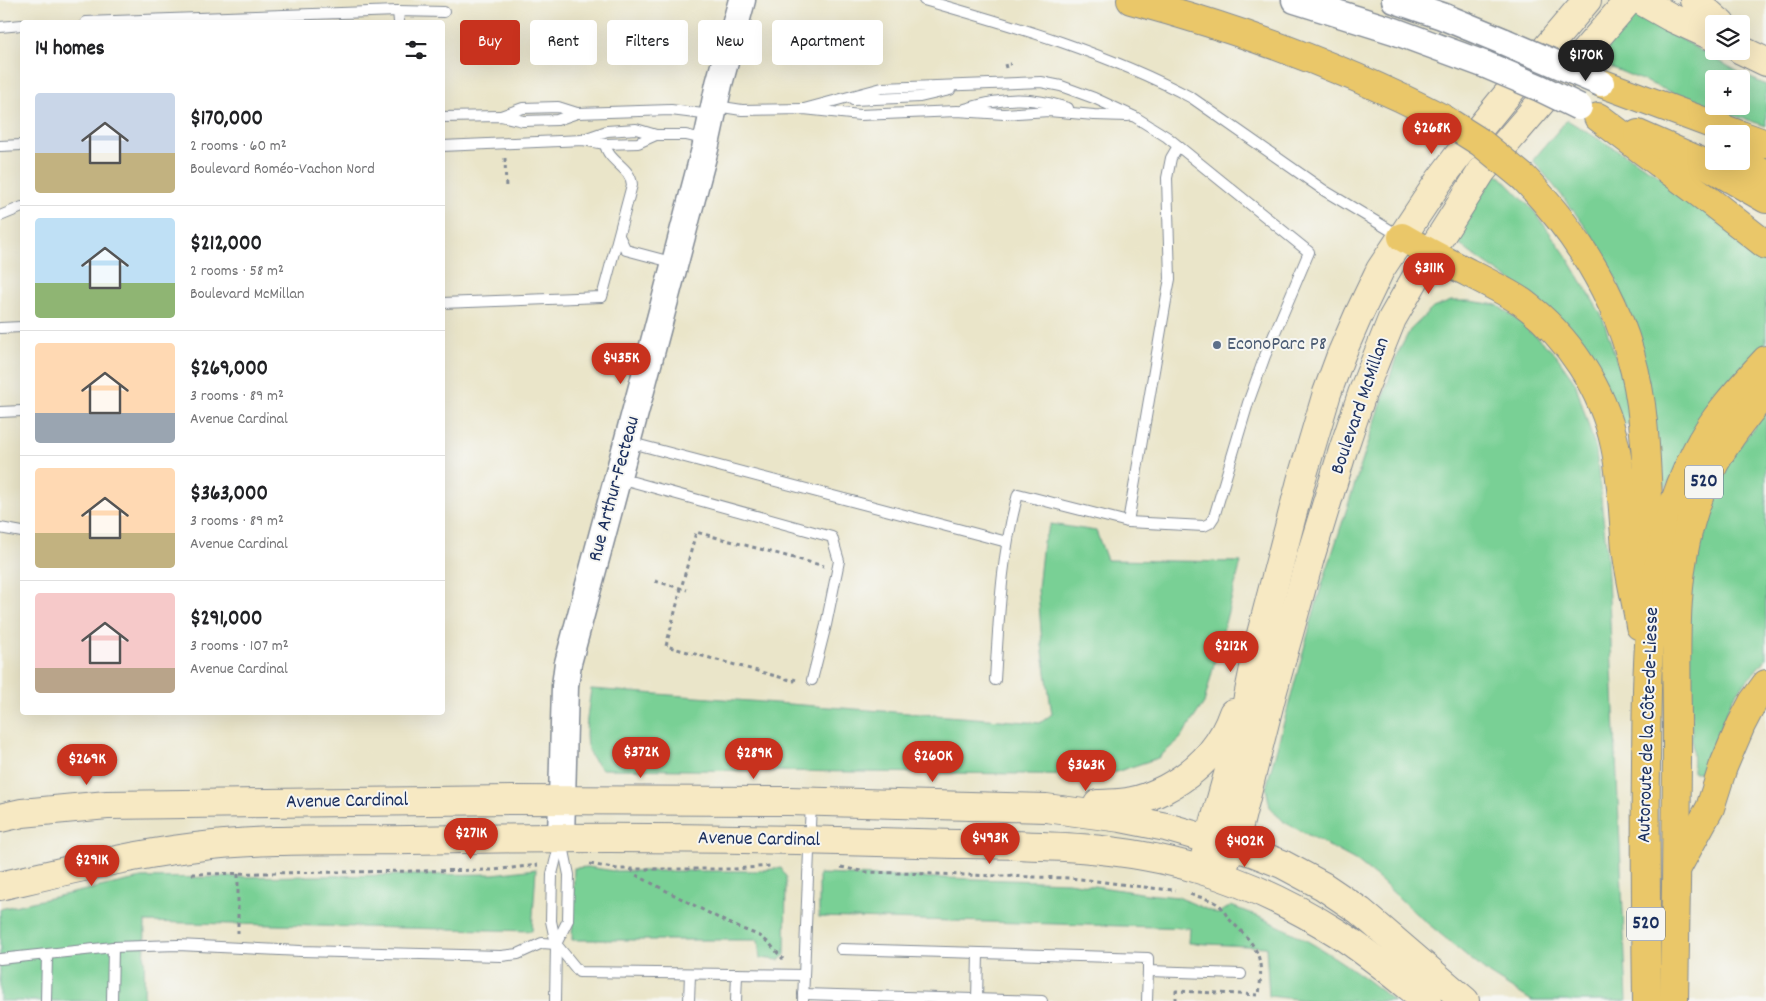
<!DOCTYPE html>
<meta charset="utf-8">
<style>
:root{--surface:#fff;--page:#f2f2f2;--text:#202124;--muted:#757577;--line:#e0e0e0;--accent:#c8321e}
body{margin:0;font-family:Dekko,sans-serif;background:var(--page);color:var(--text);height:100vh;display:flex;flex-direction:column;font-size:19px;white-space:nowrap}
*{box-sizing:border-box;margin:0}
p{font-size:16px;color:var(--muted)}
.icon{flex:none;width:28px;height:28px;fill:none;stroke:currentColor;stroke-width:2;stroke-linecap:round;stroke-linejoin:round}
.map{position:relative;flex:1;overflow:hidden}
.side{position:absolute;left:20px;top:20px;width:425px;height:695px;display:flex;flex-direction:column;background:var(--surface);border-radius:5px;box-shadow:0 5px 20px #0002}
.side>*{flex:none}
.banner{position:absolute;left:460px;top:20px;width:475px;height:45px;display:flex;gap:10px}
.controls{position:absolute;left:1705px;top:15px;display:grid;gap:10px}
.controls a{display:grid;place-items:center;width:45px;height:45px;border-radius:5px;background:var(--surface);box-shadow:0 5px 20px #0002;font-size:25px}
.price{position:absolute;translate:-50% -42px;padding:0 11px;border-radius:18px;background:var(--accent);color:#fff;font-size:16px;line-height:32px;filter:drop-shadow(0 1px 2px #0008)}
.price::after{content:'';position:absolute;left:50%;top:30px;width:15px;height:11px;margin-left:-8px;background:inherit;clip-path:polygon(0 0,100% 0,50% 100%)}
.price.current{background:#222;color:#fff}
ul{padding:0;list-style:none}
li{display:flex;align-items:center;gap:15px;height:125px;padding:0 15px}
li+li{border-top:1px solid var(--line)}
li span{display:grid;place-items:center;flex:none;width:140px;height:100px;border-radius:5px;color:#555}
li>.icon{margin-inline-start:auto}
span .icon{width:60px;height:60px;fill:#fffc;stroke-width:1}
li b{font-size:21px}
h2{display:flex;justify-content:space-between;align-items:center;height:60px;padding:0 15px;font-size:21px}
.tag{padding:0 18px;border-radius:5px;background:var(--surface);box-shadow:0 5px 20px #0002;font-size:18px;line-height:45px}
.tag.current{background:var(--accent);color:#fff}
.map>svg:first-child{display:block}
.green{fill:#79d095;stroke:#4a807a;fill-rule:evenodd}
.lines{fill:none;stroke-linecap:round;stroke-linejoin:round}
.service-casing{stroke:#828a94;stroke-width:12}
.tertiary-casing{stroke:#828a94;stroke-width:29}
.secondary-casing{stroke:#828a94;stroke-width:30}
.motorway-casing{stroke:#828a94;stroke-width:30}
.path{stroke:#828a94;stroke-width:3;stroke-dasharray:4 4;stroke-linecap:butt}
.service{stroke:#fff;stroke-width:10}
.tertiary{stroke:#fff;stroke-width:26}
.secondary{stroke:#f7e9c3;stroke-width:28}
.motorway{stroke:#eac769;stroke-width:28}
.tertiary-bridge-casing{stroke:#828a94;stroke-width:29;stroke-linecap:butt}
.motorway-bridge-casing{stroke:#828a94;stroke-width:30;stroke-linecap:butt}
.tertiary-bridge{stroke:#fff;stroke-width:26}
.motorway-bridge{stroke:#eac769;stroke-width:28}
.service-dot{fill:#5c6f8a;stroke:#f6f6f2;stroke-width:2}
.labels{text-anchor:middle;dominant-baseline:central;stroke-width:4;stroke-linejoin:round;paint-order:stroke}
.shield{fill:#f6f6f2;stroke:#5d6b8a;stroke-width:1}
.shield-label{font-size:19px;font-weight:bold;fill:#1b2f5e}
.service-label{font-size:20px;fill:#4e5e75;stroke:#f6f6f2;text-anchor:start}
.street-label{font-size:20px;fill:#1b2f5e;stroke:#f6f6f2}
</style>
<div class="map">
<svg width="1766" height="1001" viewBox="0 0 1766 1001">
<rect width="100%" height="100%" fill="#f6f6f2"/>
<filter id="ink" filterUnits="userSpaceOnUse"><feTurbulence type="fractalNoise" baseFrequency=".02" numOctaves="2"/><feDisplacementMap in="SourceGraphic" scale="10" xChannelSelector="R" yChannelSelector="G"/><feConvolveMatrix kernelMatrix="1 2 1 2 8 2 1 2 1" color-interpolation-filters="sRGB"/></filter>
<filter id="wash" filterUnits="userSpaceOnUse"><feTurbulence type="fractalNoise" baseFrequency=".0096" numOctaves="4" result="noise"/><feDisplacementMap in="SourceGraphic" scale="20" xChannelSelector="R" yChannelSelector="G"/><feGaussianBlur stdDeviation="1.12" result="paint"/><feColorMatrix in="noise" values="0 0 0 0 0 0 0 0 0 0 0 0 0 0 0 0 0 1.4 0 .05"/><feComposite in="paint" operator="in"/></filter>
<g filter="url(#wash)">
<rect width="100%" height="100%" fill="#eae5c9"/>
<g class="green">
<path d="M 1641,15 L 1708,55 L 1744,75 L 1766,85 L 1766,126 L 1705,106 L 1593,60 L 1633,18 ZM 1714,79 L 1741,79 L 1741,106 L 1714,106 Z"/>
<path d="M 1567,120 L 1654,172 L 1766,258 L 1766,344 L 1733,379 L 1666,487 L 1656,486 L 1633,325 L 1617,281 L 1598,244 L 1567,202 L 1533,160 Z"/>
<path d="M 1494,170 L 1534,211 L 1566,255 L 1602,316 L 1624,382 L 1632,424 L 1621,425 L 1535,297 L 1469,252 L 1457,241 L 1454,230 Z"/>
<path d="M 1451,301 L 1470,301 L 1497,305 L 1524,325 L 1556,355 L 1575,382 L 1596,450 L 1607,555 L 1627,1001 L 1532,1001 L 1489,974 L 1415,913 L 1380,880 L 1355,860 L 1284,822 L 1270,807 L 1266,788 L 1318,597 L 1397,355 L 1410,330 L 1433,308 Z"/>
<path d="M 1766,412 L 1766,658 L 1732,699 L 1703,772 L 1693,772 L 1687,585 L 1708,500 L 1736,451 Z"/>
<path d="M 1051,524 L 1096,531 L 1107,560 L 1241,562 L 1204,703 L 1180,739 L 1158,758 L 1107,775 L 602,769 C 596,763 591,758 588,750 C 583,734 589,706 591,689 L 1040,723 L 1052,714 L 1042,645 L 1038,589 L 1043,542 Z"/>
<path d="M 588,867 L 614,871 L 757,871 L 781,868 L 786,877 L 785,955 L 779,960 L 760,958 L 758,940 L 572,940 L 574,868 Z"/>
<path d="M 536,869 L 532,931 L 145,922 L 144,1001 L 0,1001 L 0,909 L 141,878 L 493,874 Z"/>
<path d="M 819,874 L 1068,882 L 1147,894 L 1178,897 L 1217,914 L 1231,906 C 1291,927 1345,961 1394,1001 L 1313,1001 L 1269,996 L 1266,947 L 1189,943 L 1190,928 L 819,917 Z"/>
</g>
</g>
<g filter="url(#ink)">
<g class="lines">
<g class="service-casing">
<g id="service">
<path d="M 924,0 C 1015,26 1108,53 1192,98 L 1325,191 L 1400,236"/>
<path d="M 398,11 L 399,22"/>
<path d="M 86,22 L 398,11 L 444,12"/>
<path d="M 0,27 L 22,25"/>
<path d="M 853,100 L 920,97 L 950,90"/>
<path d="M 716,106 L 742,110 L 804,109 L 860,115 L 957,111 L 1004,114 L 1049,111 L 1094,115 L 1128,116"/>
<path d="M 804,109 L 882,88 L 1041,82 L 1061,86 L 1094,98 L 1135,117 L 1167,137 L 1309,252 L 1265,356 L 1248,403 L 1214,517 L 1210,523 L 1204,526 L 1128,522 L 1018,494 C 1001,555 999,618 995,680"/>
<path d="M 965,109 C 1004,97 1029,96 1068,108"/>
<path d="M 501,116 L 523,108 L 558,107 L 577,113"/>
<path d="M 442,117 L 501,116 L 523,121 L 557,120 L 577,113 L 671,110 L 711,115"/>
<path d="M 584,139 L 607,131 L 636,129 L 656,135 L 686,135 L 707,140"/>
<path d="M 0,146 L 22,145"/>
<path d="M 442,146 L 583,140 L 605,144 L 638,143 L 656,135"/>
<path d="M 0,216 L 22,207"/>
<path d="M 619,236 L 626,250 L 675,263"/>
<path d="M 442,303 L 602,297 L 632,185 C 631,167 608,162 605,144"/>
<path d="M 0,328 L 22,327"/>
<path d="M 0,412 L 22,411"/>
<path d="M 628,442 L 1007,542"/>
<path d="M 619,478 L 832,537 L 839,561 L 826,625 L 812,680"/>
<path d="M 1128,522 L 1168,289 L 1170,279 L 1167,178 L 1171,158 L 1178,146"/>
<path d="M 0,528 L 22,532"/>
<path d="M 556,944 L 568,920 L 569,875 L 562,841"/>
<path d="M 841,949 L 1148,958 L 1148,971 L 1241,974"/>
<path d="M 0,959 L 113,947 L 178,945 L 301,951 L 501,956 L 518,954 L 542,943 L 556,944 L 579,972 L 804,975"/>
<path d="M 803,994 L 1042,1001"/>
<path d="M 46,1001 L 47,955"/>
<path d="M 112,1001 L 113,947"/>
<path d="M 555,1001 L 556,944 L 551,921 L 552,874 L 561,838"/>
<path d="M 689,1001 L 690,974"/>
<path d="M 736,1001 L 737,974"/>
<path d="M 803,1001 L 811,802"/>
<path d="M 977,1001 L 978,953"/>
<path d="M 1147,1001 L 1148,971"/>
</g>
</g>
<g class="tertiary-casing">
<g id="tertiary">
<path d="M 1295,0 L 1394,31 L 1486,65"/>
<path d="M 1395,0 L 1442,16 L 1505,42"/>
<path d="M 561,838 L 565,686 L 568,663 L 651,353 L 705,149 L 719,84 L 742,0"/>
</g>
</g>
<g class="secondary-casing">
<g id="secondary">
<path d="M 1640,0 L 1670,17 L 1714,37"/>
<path d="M 1694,0 L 1721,24"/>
<path d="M 1741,50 L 1766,62"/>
<path d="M 1098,804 C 1109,803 1121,804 1132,801 C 1144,799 1155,794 1165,789 C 1197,772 1221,748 1233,713"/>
<path d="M 0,818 L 22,813 L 107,805 L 512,800 L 789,801 L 1046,808 L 1121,818 L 1166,827 L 1252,852 L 1282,864 L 1323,886 L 1360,911 L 1465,1001"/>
<path d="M 1205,856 L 1243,721 L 1261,634 L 1301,481 L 1327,393 L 1341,355 L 1358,316 L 1380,270 L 1439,181 L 1467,144 L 1501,102 L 1587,0"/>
<path d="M 1225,863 L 1239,825 L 1272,694 L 1310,558 L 1343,450 L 1362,394 L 1392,319 L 1430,253 L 1482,171 L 1629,0"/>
<path d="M 0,886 C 65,871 130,855 196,847 C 266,838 339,841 410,840 C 553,837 695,837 838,841 C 878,842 917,843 956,844 C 1037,845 1120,845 1198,869 C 1247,883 1296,907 1339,934 C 1370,954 1398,978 1427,1001"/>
</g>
</g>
<g class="motorway-casing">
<g id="motorway">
<path d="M 1131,0 C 1239,29 1343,67 1442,118"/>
<path d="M 1601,83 L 1738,134"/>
<path d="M 1598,117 L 1711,202 L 1766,245"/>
<path d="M 1638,134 L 1702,162 L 1766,199"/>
<path d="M 1741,135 L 1766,144"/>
<path d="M 1741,161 L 1766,175"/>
<path d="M 1524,178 C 1590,247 1634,325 1643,422 C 1648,469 1648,516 1651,563"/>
<path d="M 1402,237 C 1424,250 1446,261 1469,273 C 1487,282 1505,291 1522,302 C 1568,336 1603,389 1615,446 C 1622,479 1623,514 1626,548 C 1629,574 1636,600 1640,626"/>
<path d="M 1677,868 L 1710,808 L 1723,767 L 1741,725 L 1753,702 L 1766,684"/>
<path d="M 1647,1001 C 1646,922 1645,842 1646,763 C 1647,658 1646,549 1695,453 C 1712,418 1740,388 1766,360"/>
<path d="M 1674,1001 C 1676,911 1677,822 1677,732 C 1677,659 1671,582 1694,511 C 1710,463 1733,430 1766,392"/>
</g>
</g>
<g class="path">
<path d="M 1006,68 L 1005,64 L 1011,64"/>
<path d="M 505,158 L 506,190"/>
<path d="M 655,581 L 687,590"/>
<path d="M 795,678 L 794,681 L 666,646 L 696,532 L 824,566"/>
<path d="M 590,864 L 618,869 L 735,869 L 770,866"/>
<path d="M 841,867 L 865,872 L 1069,878 C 1105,881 1140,888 1176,890"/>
<path d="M 631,869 L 636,875 L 730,924 L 760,936 L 769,943 L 783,959"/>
<path d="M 192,874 L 493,870 L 538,865"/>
<path d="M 238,874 L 238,933"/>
<path d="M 1176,1001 L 1176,991 L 1259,995 C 1264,954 1258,948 1230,920 C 1226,916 1223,908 1219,905 C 1212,899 1198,897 1189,894"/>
</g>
<use href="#service" class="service"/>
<use href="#tertiary" class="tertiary"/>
<use href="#secondary" class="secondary"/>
<use href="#motorway" class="motorway"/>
<g class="tertiary-bridge-casing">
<g id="tertiary-bridge">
<path d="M 1505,42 L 1601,83"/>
<path d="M 1486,65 L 1540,88 L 1579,107"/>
</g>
</g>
<g class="motorway-bridge-casing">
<path id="motorway-bridge" d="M 1442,118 L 1480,142 L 1524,178"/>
</g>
<use href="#tertiary-bridge" class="tertiary-bridge"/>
<use href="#motorway-bridge" class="motorway-bridge"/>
</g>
</g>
<circle class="service-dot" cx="1217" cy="345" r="5"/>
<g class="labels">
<g class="shield">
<rect x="1685" y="465.5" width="38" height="33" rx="4"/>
<rect x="1627" y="907.5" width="38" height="33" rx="4"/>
</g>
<g class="shield-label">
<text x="1704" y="482">520</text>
<text x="1646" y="924">520</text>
</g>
<g class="service-label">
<text x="1227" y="345">EconoParc P8</text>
</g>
<g class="street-label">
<text transform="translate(1361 406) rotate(-71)">Boulevard McMillan</text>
<text transform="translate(615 489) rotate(-75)">Rue Arthur-Fecteau</text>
<text transform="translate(1649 725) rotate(-88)">Autoroute de la Côte-de-Liesse</text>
<text transform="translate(347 802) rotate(-1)">Avenue Cardinal</text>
<text transform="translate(759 840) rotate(1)">Avenue Cardinal</text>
</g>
</g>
</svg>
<div class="controls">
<a><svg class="icon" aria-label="layers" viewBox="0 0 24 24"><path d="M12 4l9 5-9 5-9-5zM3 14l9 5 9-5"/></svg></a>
<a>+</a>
<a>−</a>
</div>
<b class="price current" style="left:1586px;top:82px">$170K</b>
<b class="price" style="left:1432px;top:155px">$268K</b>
<b class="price" style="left:1429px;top:295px">$311K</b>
<b class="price" style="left:621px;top:385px">$435K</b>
<b class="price" style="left:1231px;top:673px">$212K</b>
<b class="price" style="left:641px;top:779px">$372K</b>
<b class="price" style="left:754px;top:780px">$289K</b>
<b class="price" style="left:933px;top:783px">$260K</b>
<b class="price" style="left:87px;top:786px">$269K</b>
<b class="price" style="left:1086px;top:792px">$363K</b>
<b class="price" style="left:471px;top:860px">$271K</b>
<b class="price" style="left:990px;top:865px">$493K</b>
<b class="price" style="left:1245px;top:868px">$402K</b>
<b class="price" style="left:92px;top:887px">$291K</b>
<div class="banner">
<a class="tag current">Buy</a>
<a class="tag">Rent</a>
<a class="tag">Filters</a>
<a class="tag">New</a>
<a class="tag">Apartment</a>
</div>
<section class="side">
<h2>14 homes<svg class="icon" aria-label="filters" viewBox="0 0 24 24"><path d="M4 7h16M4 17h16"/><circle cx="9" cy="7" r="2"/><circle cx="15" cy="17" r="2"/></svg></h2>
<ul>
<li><span style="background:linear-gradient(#c9d6e8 60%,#c2b280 0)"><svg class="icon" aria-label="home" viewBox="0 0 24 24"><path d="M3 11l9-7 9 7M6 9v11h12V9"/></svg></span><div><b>$170,000</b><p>2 rooms · 60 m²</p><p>Boulevard Roméo-Vachon Nord</p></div></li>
<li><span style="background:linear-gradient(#bfe0f5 65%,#8fb573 0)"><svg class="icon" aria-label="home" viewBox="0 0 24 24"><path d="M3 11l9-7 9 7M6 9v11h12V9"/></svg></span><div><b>$212,000</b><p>2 rooms · 58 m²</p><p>Boulevard McMillan</p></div></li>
<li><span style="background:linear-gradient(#ffd9b3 70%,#9aa5b1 0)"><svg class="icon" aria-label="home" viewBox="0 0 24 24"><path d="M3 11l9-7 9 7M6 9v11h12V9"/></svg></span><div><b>$269,000</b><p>3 rooms · 89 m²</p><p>Avenue Cardinal</p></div></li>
<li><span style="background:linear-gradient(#ffd9b3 65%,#c2b280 0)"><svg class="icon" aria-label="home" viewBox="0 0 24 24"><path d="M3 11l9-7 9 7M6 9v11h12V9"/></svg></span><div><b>$363,000</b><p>3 rooms · 89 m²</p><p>Avenue Cardinal</p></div></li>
<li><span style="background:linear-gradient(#f6c9c9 75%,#b9a48a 0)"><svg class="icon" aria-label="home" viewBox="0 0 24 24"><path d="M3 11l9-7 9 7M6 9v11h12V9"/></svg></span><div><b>$291,000</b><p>3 rooms · 107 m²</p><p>Avenue Cardinal</p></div></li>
</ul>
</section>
</div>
